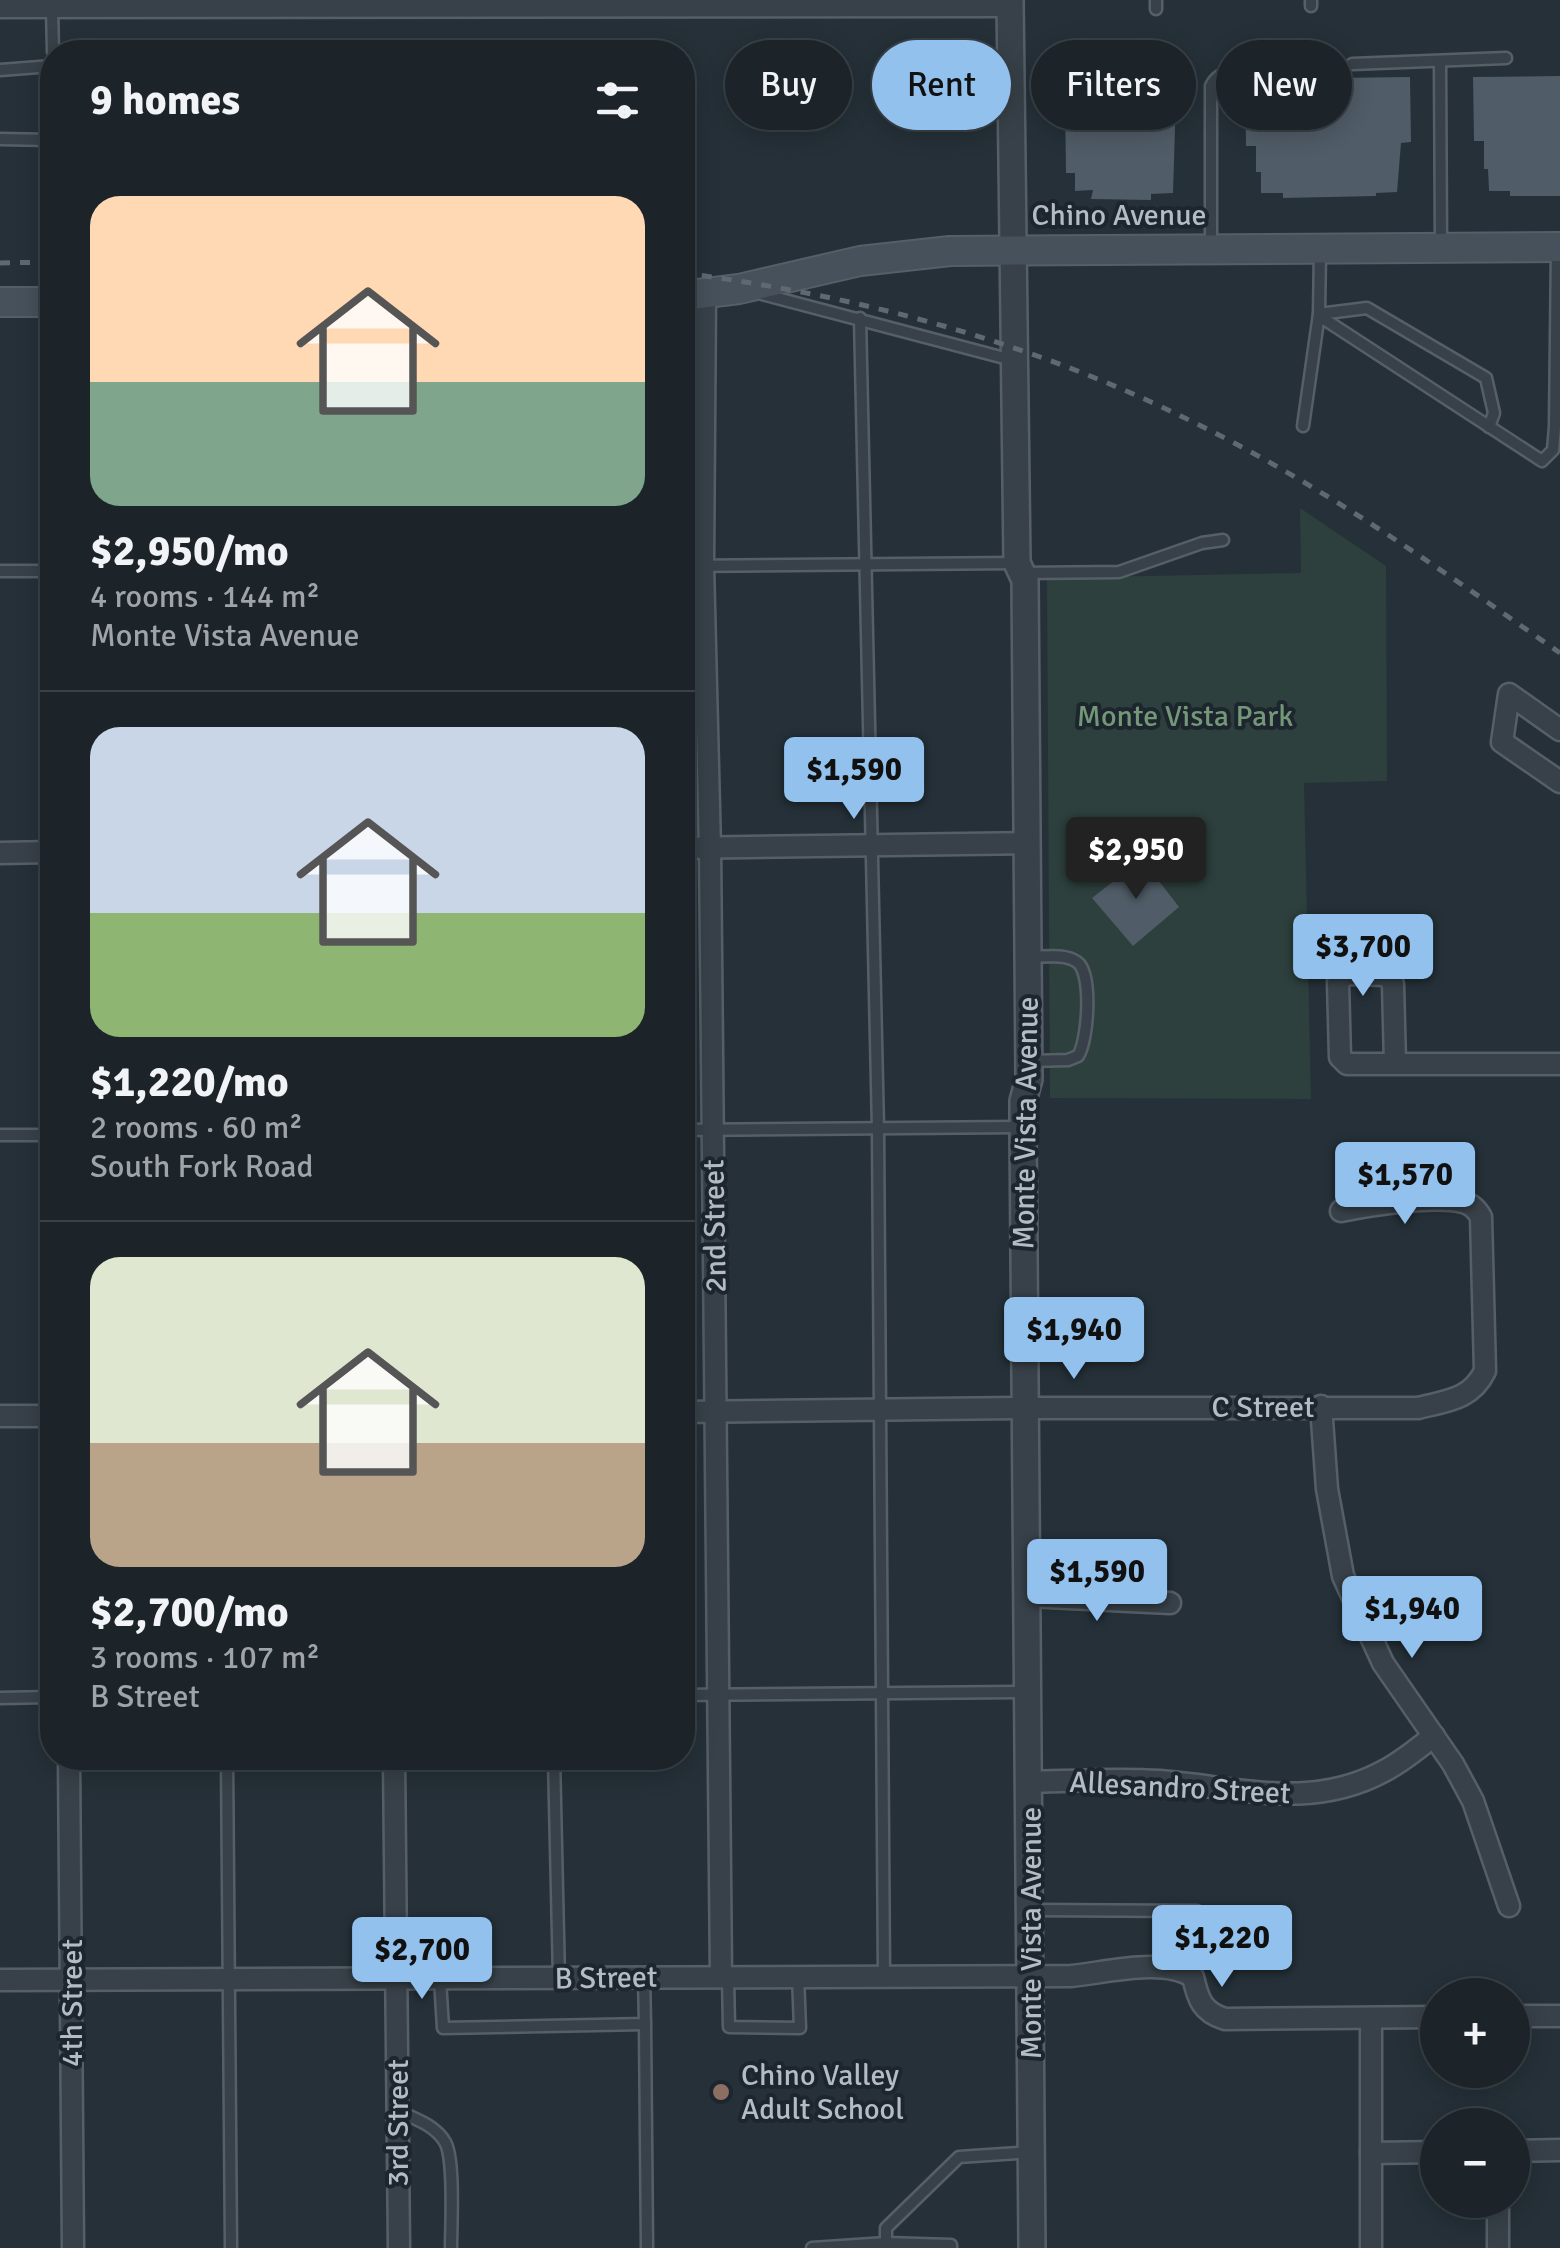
<!DOCTYPE html>
<meta charset="utf-8">
<style>
:root{--surface:#1c242a;--page:#252c32;--text:#f1f3f6;--muted:#a0a4a8;--line:#3a4147;--accent:#91c1ec}
body{margin:0;font-family:Signika,sans-serif;background:var(--page);color:var(--text);height:100vh;display:flex;flex-direction:column;font-size:38px;white-space:nowrap}
*{box-sizing:border-box;margin:0}
p{font-size:32px;color:var(--muted)}
.icon{flex:none;width:55px;height:55px;fill:none;stroke:currentColor;stroke-width:2;stroke-linecap:round;stroke-linejoin:round}
.map{position:relative;flex:1;overflow:hidden}
.sheet{position:absolute;left:40px;top:40px;width:655px;height:1730px;display:flex;flex-direction:column;background:var(--surface);border-radius:40px;box-shadow:0 5px 25px #0003,0 0 0 2px var(--line)}
.sheet>*{flex:none}
.hud{position:absolute;left:725px;top:40px;width:685px;height:90px;display:flex;gap:20px}
.controls{position:absolute;left:1420px;top:1978px;display:grid;gap:20px}
.controls a{display:grid;place-items:center;width:110px;height:110px;border-radius:50%;background:var(--surface);box-shadow:0 5px 25px #0003,0 0 0 2px var(--line);font-size:50px}
.price{position:absolute;translate:-50% -85px;padding:0 22px;border-radius:10px;background:var(--accent);color:#111;font-size:32px;line-height:65px;filter:drop-shadow(0 2px 5px #0008)}
.price::after{content:'';position:absolute;left:50%;top:60px;width:30px;height:22px;margin-left:-15px;background:inherit;clip-path:polygon(0 0,100% 0,50% 100%)}
.price.selected{background:#222;color:#fff}
ul{padding:0;list-style:none}
li{display:grid;align-content:center;gap:20px;height:530px;padding:0 50px}
li+li{border-top:2px solid var(--line)}
li span{display:grid;place-items:center;height:310px;border-radius:30px;color:#555}
li>.icon{margin-inline-start:auto}
span .icon{width:180px;height:180px;fill:#fffc;stroke-width:1}
li b{font-size:42px}
h2{display:flex;justify-content:space-between;align-items:center;height:120px;padding:0 50px;font-size:42px}
.chip{padding:0 35px;border-radius:45px;background:var(--surface);box-shadow:0 5px 25px #0003,0 0 0 2px var(--line);font-size:35px;line-height:90px}
.chip.selected{background:var(--accent);color:#111}
.map>svg:first-child{display:block}
.green{fill:#2d403d}
.building{fill:#505c67}
.lines{fill:none;stroke-linecap:round;stroke-linejoin:round}
.service-casing{stroke:#565f67;stroke-width:15}
.minor-casing{stroke:#565f67;stroke-width:25}
.tertiary-casing{stroke:#565f67;stroke-width:30}
.secondary-casing{stroke:#565f67;stroke-width:32}
.service{stroke:#384149;stroke-width:10}
.minor{stroke:#384149;stroke-width:20}
.tertiary{stroke:#384149;stroke-width:25}
.secondary{stroke:#47515b;stroke-width:28}
.rail{stroke:#5e6972;stroke-width:5;stroke-dasharray:10 10;stroke-linecap:butt}
.education-dot{fill:#8d6e63;stroke:#1d262e;stroke-width:4}
.labels{text-anchor:middle;dominant-baseline:central;stroke-width:8;stroke-linejoin:round;paint-order:stroke}
.street-label{font-size:30px;fill:#b3bcc5;stroke:#1d262e}
.park-label{font-size:30px;fill:#749877;stroke:#1d262e}
.poi-label{font-size:30px;fill:#b3bcc5;stroke:#1d262e;text-anchor:start}
</style>
<div class="map">
<svg width="1560" height="2248" viewBox="0 0 1560 2248">
<rect width="100%" height="100%" fill="#253038"/>
<path class="green" d="M 1300,508 L 1386,566 L 1387,781 L 1304,783 L 1311,1099 L 1050,1098 L 1047,578 L 1301,573 Z"/>
<g class="building">
<path d="M 1560,76 L 1560,196 L 1510,196 L 1510,191 L 1489,191 L 1488,169 L 1484,169 L 1484,141 L 1474,141 L 1473,77 Z"/>
<path d="M 1410,77 L 1411,142 L 1401,143 L 1397,192 L 1376,193 L 1376,196 L 1283,198 L 1283,193 L 1261,193 L 1261,172 L 1256,172 L 1256,146 L 1246,146 L 1245,79 Z"/>
<path d="M 1176,97 L 1173,193 L 1151,194 L 1151,200 L 1091,199 L 1093,190 L 1075,191 L 1075,173 L 1066,173 L 1065,99 Z"/>
<path d="M 1142,859 L 1179,907 L 1133,946 L 1092,898 Z"/>
</g>
<g class="lines">
<g class="service-casing">
<g id="service">
<path d="M 1156,0 L 1156,9"/>
<path d="M 1311,0 L 1311,6"/>
<path d="M 52,8 L 53,52"/>
<path d="M 1440,62 L 1441,246"/>
<path d="M 1352,64 L 1506,58"/>
<path d="M 0,70 L 52,66"/>
<path d="M 0,139 L 52,140"/>
<path d="M 1211,245 L 1211,86 C 1222,63 1257,71 1279,71"/>
<path d="M 1320,251 L 1319,314 L 1324,319 L 1542,461 L 1553,450 L 1555,427 L 1557,248"/>
<path d="M 762,294 L 1012,360"/>
<path d="M 860,318 L 878,1129 L 884,1976"/>
<path d="M 1303,426 L 1319,314 L 1367,308 L 1486,378 L 1494,413 L 1489,427"/>
<path d="M 682,566 L 1016,563"/>
<path d="M 0,571 L 52,571"/>
<path d="M 1023,573 L 1119,572 L 1202,543 L 1223,540"/>
<path d="M 1029,957 C 1044,957 1065,953 1077,962 C 1093,973 1088,1041 1078,1056 L 1068,1060 L 1030,1061"/>
<path d="M 682,1130 L 1022,1127"/>
<path d="M 0,1135 L 52,1135"/>
<path d="M 682,1695 L 1028,1692"/>
<path d="M 0,1698 L 52,1697"/>
<path d="M 227,1758 L 231,2248"/>
<path d="M 554,1758 L 559,1979"/>
<path d="M 1033,1910 L 1197,1911"/>
<path d="M 728,1977 L 729,2027 L 800,2028 L 798,1976"/>
<path d="M 440,1979 L 443,2028 L 645,2024 L 644,1977"/>
<path d="M 645,2024 L 647,2248"/>
<path d="M 398,2111 C 415,2119 435,2125 445,2142 C 455,2159 451,2226 451,2248"/>
<path d="M 886,2243 L 886,2228 L 959,2157 L 1031,2152"/>
<path d="M 812,2248 L 886,2243 L 951,2245 L 951,2248"/>
</g>
</g>
<g class="minor-casing">
<g id="minor">
<path d="M 0,7 L 1010,6"/>
<path d="M 705,295 L 703,565 L 710,848 L 721,1976"/>
<path d="M 1560,730 L 1509,694 L 1502,742 L 1560,782"/>
<path d="M 682,848 L 1027,843"/>
<path d="M 0,853 L 52,852"/>
<path d="M 1395,1064 L 1393,984 L 1387,975 L 1346,974 L 1338,982 L 1340,1057 L 1347,1064 L 1560,1064"/>
<path d="M 1321,1406 L 1327,1489 L 1343,1576 L 1383,1663 L 1453,1764 L 1473,1801 L 1509,1906"/>
<path d="M 682,1412 L 1026,1408 L 1418,1408 C 1446,1401 1471,1400 1485,1371 L 1481,1217 C 1477,1210 1472,1204 1463,1202 C 1434,1195 1371,1205 1341,1211"/>
<path d="M 0,1416 L 52,1416"/>
<path d="M 1027,1596 L 1170,1603"/>
<path d="M 69,1758 L 73,2248"/>
<path d="M 394,1758 L 399,2248"/>
<path d="M 1030,1782 C 1073,1781 1117,1778 1160,1781 C 1237,1787 1311,1811 1384,1771 C 1402,1762 1418,1748 1434,1736"/>
<path d="M 0,1980 L 1071,1976 C 1105,1973 1163,1957 1193,1977 C 1198,1999 1202,2012 1225,2019 L 1438,2017"/>
<path d="M 1512,2016 L 1560,2016"/>
<path d="M 1512,2151 L 1560,2150"/>
<path d="M 1371,2153 L 1438,2152"/>
<path d="M 1498,2200 L 1498,2248"/>
<path d="M 1371,2248 L 1371,2018"/>
</g>
</g>
<g class="tertiary-casing">
<path id="tertiary" d="M 1010,0 L 1017,563 L 1025,580 L 1029,1079 L 1023,1101 L 1023,1127 L 1032,2248"/>
</g>
<g class="secondary-casing">
<g id="secondary">
<path d="M 682,296 L 739,289 L 860,261 L 950,251 L 1560,247"/>
<path d="M 0,302 L 52,302"/>
</g>
</g>
<use href="#service" class="service"/>
<use href="#minor" class="minor"/>
<use href="#tertiary" class="tertiary"/>
<use href="#secondary" class="secondary"/>
<g class="rail">
<path d="M 0,263 L 52,262"/>
<path d="M 682,273 C 857,295 1031,342 1189,420 C 1321,484 1440,569 1560,653"/>
</g>
</g>
<circle class="education-dot" cx="721" cy="2092" r="10"/>
<g class="labels">
<g class="street-label">
<text x="1119" y="215">Chino Avenue</text>
<text transform="translate(1026 1123) rotate(-89)">Monte Vista Avenue</text>
<text transform="translate(715 1226) rotate(-91)">2nd Street</text>
<text x="1263" y="1407">C Street</text>
<text transform="translate(1180 1788) rotate(3)">Allesandro Street</text>
<text transform="translate(1031 1933) rotate(-90)">Monte Vista Avenue</text>
<text transform="translate(606 1978) rotate(-1)">B Street</text>
<text transform="translate(72 2003) rotate(-90)">4th Street</text>
<text transform="translate(398 2123) rotate(-90)">3rd Street</text>
</g>
<g class="park-label">
<text x="1185" y="716">Monte Vista Park</text>
</g>
<g class="poi-label">
<text x="741" y="2075">Chino Valley<tspan x="741" dy="34">Adult School</tspan></text>
</g>
</g>
</svg>
<div class="controls">
<a>+</a>
<a>−</a>
</div>
<b class="price" style="left:854px;top:822px">$1,590</b>
<b class="price selected" style="left:1136px;top:902px">$2,950</b>
<b class="price" style="left:1363px;top:999px">$3,700</b>
<b class="price" style="left:1405px;top:1227px">$1,570</b>
<b class="price" style="left:1074px;top:1382px">$1,940</b>
<b class="price" style="left:1097px;top:1624px">$1,590</b>
<b class="price" style="left:1412px;top:1661px">$1,940</b>
<b class="price" style="left:1222px;top:1990px">$1,220</b>
<b class="price" style="left:422px;top:2002px">$2,700</b>
<div class="hud">
<a class="chip">Buy</a>
<a class="chip selected">Rent</a>
<a class="chip">Filters</a>
<a class="chip">New</a>
</div>
<section class="sheet">
<h2>9 homes<svg class="icon" aria-label="filters" viewBox="0 0 24 24"><path d="M4 7h16M4 17h16"/><circle cx="9" cy="7" r="2"/><circle cx="15" cy="17" r="2"/></svg></h2>
<ul>
<li><span style="background:linear-gradient(#ffd9b3 60%,#7fa58c 0)"><svg class="icon" aria-label="home" viewBox="0 0 24 24"><path d="M3 11l9-7 9 7M6 9v11h12V9"/></svg></span><div><b>$2,950/mo</b><p>4 rooms · 144 m²</p><p>Monte Vista Avenue</p></div></li>
<li><span style="background:linear-gradient(#c9d6e8 60%,#8fb573 0)"><svg class="icon" aria-label="home" viewBox="0 0 24 24"><path d="M3 11l9-7 9 7M6 9v11h12V9"/></svg></span><div><b>$1,220/mo</b><p>2 rooms · 60 m²</p><p>South Fork Road</p></div></li>
<li><span style="background:linear-gradient(#dfe7d0 60%,#b9a48a 0)"><svg class="icon" aria-label="home" viewBox="0 0 24 24"><path d="M3 11l9-7 9 7M6 9v11h12V9"/></svg></span><div><b>$2,700/mo</b><p>3 rooms · 107 m²</p><p>B Street</p></div></li>
</ul>
</section>
</div>
